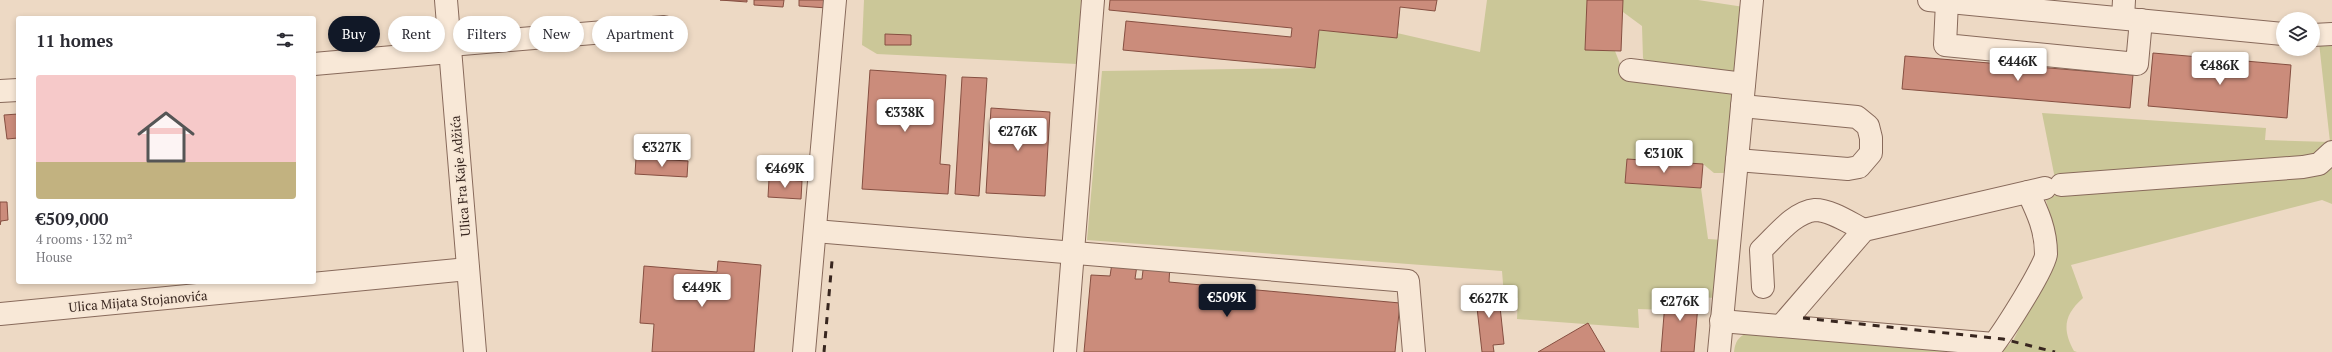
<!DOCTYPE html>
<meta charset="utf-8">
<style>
:root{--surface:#fff;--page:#f2f2f3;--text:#2b2b33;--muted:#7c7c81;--line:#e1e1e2;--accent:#111827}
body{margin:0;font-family:"PT Serif",serif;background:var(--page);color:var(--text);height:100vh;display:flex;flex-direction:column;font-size:15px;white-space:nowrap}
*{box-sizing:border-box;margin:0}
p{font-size:13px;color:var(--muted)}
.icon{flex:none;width:22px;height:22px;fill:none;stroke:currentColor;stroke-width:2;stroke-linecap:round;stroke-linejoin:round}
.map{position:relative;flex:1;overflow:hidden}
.sheet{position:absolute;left:16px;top:16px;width:300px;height:268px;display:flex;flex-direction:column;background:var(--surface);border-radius:4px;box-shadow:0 2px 6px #0003}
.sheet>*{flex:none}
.hud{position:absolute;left:328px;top:16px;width:380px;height:36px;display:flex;gap:8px}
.buttons{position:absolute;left:2276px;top:12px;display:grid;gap:8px}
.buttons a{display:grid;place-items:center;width:44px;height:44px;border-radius:50%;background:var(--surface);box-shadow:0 2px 6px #0003;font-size:20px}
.price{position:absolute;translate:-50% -34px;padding:0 9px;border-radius:4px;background:#fff;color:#222;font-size:13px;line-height:26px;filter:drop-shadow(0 1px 2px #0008)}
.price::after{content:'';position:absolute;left:50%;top:24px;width:12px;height:9px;margin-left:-6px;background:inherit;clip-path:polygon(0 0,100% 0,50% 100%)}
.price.on{background:var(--accent);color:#fff}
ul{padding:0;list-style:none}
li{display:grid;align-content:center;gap:8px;height:212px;padding:0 20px}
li+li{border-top:1px solid var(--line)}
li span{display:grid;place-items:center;height:124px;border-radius:4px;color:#555}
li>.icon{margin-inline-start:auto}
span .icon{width:72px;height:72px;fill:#fffc;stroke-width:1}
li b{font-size:17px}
h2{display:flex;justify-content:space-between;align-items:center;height:48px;padding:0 20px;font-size:17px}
.tag{padding:0 14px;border-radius:18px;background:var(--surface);box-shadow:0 2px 6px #0003;font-size:14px;line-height:36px}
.tag.on{background:var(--accent);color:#fff}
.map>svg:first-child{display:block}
.green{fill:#cbc798}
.building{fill:#cb8c7b;stroke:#864f41}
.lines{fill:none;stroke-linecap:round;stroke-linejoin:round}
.minor-casing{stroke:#886a5b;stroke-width:24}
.minor{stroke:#f8e8d7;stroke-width:22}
.rail{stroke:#38261f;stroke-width:3;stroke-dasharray:7 7;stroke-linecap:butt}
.labels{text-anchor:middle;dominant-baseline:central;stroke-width:3;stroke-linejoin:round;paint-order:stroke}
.street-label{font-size:13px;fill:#38261f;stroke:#f5e5d4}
</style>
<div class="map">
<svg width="2332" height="352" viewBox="0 0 2332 352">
<rect width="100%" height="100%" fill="#edd9c4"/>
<g class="green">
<path d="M 864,0 L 1081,0 L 1077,64 L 877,54 L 862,45 Z"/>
<path d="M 1487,0 L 1587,0 L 1585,50 L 1615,51 L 1626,79 L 1734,92 L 1729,173 L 1714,173 L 1703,164 L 1627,159 L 1625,183 L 1701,188 L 1708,239 L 1723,240 L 1715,298 L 1666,295 L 1667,310 L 1638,309 L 1639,328 L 1517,319 L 1518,298 L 1504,296 L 1502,271 L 1087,240 L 1102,71 L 1315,68 L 1319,30 L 1397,38 L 1397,33 L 1480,52 Z"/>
<path d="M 1623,0 L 1698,0 L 1744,7 L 1736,74 L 1650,68 L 1643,58 L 1642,26 L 1623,12 Z"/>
<path d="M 2332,42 L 2332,204 L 2322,200 L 2071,265 L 2083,298 C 2064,315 2062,329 2074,351 L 2077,352 L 1996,352 L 2004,349 L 2013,341 L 2052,261 L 2054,231 L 2046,200 L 2058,194 L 2042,113 L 2266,128 L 2265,140 L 2330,142 L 2319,43 Z"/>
<path d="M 1747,333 L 1982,352 L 1734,352 C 1735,342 1738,337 1747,333 Z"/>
</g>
<g class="building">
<path d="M 720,0 L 747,0 L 747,2 Z"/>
<path d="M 754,0 L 784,0 L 783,7 L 754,5 Z"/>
<path d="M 799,0 L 827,0 L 827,8 L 799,6 Z"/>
<path d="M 1110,0 L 1437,0 L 1435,11 L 1400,7 L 1397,38 L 1319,30 L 1315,68 L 1123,50 L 1126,21 L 1291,37 L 1292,28 L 1109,10 Z"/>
<path d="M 1587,0 L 1623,0 L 1621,51 L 1585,50 Z"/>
<path d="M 885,34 L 911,35 L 911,45 L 885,45 Z"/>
<path d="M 2153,53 L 2291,65 L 2287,118 L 2148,106 Z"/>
<path d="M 1905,56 L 2133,75 L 2130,108 L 1902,89 Z"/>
<path d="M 870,70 L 946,75 L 940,164 L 950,165 L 948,194 L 862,189 Z"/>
<path d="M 962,77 L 987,78 L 979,196 L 955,194 Z"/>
<path d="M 991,108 L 1050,112 L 1045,196 L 986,193 Z"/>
<path d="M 18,114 L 18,138 L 7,139 L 4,115 Z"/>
<path d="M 636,158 L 688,161 L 687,177 L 635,174 Z"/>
<path d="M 1627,159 L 1703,164 L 1701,188 L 1625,183 Z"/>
<path d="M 769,179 L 802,181 L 801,199 L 768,197 Z"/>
<path d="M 0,202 L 7,202 L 8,220 L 1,221 L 0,225 Z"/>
<path d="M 718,261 L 761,265 L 754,352 L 652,352 L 654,324 L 640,323 L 644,266 L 717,272 Z"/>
<path d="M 1144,261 L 1170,264 L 1169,282 L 1400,303 L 1395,352 L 1084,352 L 1091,275 L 1110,276 L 1112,263 L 1137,265 L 1135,279 L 1142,279 Z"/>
<path d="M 1498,288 L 1504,344 L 1493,345 L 1494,352 L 1482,352 L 1475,290 Z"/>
<path d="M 1666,290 L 1699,293 L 1694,352 L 1661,352 Z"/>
<path d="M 1588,323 L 1605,352 L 1538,352 Z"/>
</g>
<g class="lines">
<g class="minor-casing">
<g id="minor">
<path d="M 446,0 L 475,352"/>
<path d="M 1929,0 L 2283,34"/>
<path d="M 1947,2 L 1945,45 L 2137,64 L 2141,20"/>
<path d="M 2123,18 L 2124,0"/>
<path d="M 2313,35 L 2332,34"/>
<path d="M 450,45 L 664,27"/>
<path d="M 314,64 L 450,52"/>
<path d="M 1630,70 L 1744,84"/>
<path d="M 0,91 L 18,90"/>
<path d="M 1737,160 L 1848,169 L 1859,167 L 1871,153 L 1871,138 L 1868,126 L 1857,117 L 1742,106"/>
<path d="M 2061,185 L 2303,167 L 2319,164 L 2332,152"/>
<path d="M 815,231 L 1408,281 L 1414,352"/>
<path d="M 1763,287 L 1761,250 C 1776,236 1794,212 1815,210 C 1831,210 1850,223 1864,230"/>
<path d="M 0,314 L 468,269"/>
<path d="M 1721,321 L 1994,344 C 2004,331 2046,266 2046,254 C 2046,230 2038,213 2028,192"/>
<path d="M 1781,326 L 1864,230 L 2045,188"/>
<path d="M 804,352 L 835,0"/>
<path d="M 1065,352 L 1093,0"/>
<path d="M 1719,352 L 1752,0"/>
</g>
</g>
<use href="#minor" class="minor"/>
<g class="rail">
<path d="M 1803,318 L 2003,339 L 2055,352"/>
<path d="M 824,352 L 832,261"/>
</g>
</g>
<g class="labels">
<g class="street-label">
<text transform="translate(460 176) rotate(-95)">Ulica Fra Kaje Adžića</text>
<text transform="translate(138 301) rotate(-5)">Ulica Mijata Stojanovića</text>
</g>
</g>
</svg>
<div class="buttons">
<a><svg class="icon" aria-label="layers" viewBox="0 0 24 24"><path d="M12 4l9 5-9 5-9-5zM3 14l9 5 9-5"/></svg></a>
</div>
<b class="price" style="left:2018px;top:82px">€446K</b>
<b class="price" style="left:2220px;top:86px">€486K</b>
<b class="price" style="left:905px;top:133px">€338K</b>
<b class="price" style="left:1018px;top:152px">€276K</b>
<b class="price" style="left:662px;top:168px">€327K</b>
<b class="price" style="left:1664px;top:174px">€310K</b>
<b class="price" style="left:785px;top:189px">€469K</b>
<b class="price" style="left:702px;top:308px">€449K</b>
<b class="price on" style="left:1227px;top:318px">€509K</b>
<b class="price" style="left:1489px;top:319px">€627K</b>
<b class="price" style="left:1680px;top:322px">€276K</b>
<div class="hud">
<a class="tag on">Buy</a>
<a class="tag">Rent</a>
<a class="tag">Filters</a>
<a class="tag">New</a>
<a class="tag">Apartment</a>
</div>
<section class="sheet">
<h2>11 homes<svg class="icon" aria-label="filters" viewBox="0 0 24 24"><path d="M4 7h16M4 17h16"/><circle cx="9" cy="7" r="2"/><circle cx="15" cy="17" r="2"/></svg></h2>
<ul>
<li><span style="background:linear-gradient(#f6c9c9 70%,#c2b280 0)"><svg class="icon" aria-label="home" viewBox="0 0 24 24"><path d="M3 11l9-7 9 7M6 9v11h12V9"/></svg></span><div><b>€509,000</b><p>4 rooms · 132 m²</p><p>House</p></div></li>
</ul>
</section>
</div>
